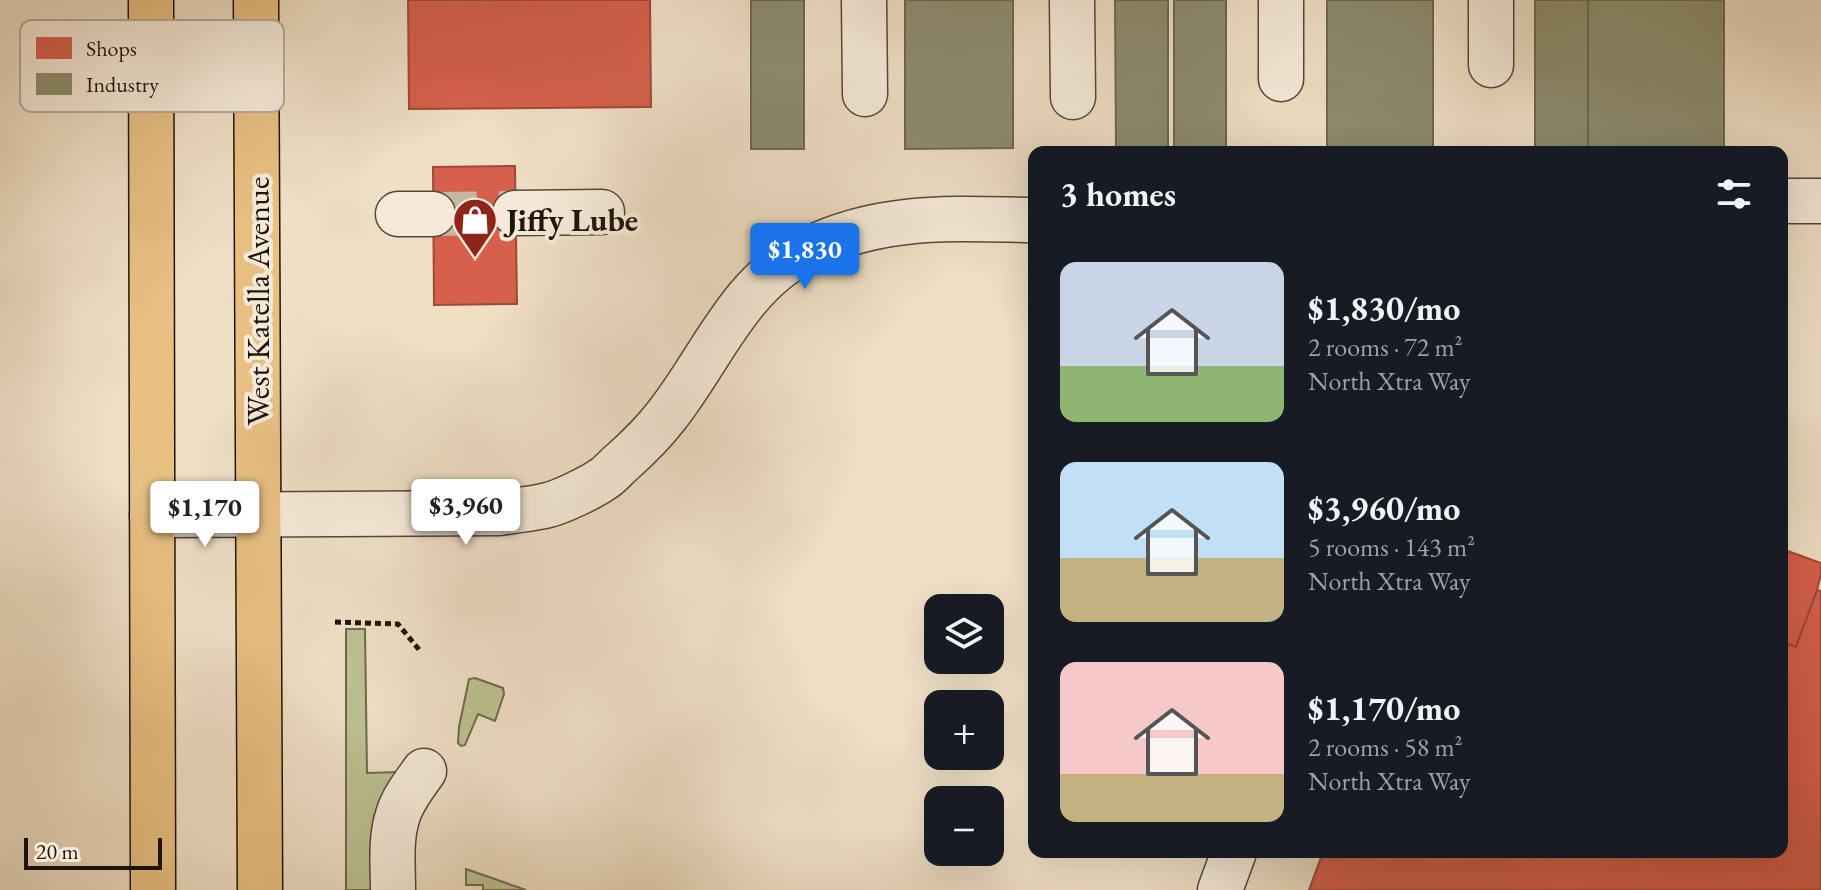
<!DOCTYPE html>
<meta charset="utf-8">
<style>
:root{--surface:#171b24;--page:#242831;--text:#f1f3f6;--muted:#9ea1a6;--accent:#1a73e8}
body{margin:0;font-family:"EB Garamond",serif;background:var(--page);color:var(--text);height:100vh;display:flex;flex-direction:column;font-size:30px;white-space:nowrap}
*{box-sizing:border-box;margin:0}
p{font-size:26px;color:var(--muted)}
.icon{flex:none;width:44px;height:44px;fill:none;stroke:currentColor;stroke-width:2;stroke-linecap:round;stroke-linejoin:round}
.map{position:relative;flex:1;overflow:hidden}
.side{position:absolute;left:1028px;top:146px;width:760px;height:712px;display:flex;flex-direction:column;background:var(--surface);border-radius:16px;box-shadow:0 8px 32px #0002}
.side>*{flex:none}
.tools{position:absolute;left:924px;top:594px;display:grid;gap:16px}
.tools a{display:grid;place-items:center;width:80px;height:80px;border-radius:16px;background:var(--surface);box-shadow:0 8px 32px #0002;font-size:40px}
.scale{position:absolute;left:24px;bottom:20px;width:138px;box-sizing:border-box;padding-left:8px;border:4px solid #1f140c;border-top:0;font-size:22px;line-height:28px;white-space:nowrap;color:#1f140c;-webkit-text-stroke:6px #f5ead9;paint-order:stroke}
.price{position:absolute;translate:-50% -68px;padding:0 18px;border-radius:8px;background:#fff;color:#222;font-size:26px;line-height:52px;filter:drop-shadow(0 2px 4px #0008)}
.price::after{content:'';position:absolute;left:50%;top:48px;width:24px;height:18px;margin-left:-12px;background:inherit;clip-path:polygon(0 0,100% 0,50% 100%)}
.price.active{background:var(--accent);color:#fff}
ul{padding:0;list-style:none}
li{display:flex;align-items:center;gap:24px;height:200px;padding:0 32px}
li span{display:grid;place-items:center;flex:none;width:224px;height:160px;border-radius:16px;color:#555}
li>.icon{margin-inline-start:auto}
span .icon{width:96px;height:96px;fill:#fffc;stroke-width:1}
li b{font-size:34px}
h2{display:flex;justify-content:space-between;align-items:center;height:96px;padding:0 32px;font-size:34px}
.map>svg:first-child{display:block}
.green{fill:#bcc192;stroke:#6e6a4f;stroke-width:2}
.shops{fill:#d6604d;stroke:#9f493a;stroke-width:2}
.industry{fill:#8c8c6e;stroke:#6b6851;stroke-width:2}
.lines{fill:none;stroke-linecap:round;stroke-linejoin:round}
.minor-tunnel{stroke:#c5b6a0;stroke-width:44;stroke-dasharray:44 22;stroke-linecap:butt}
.minor-casing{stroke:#53473a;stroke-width:47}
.major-casing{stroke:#1f140c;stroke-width:47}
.path{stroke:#1f140c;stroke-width:5;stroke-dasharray:6 4;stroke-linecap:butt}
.minor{stroke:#f5ead9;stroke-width:44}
.major{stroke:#e8c082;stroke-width:44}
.labels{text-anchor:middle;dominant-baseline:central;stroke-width:8;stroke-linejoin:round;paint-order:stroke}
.poi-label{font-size:32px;font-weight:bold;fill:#1f140c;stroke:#f5ead9;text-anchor:start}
.street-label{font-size:32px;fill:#1f140c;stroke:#f5ead9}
.key{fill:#f5ead9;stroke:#b5aa9c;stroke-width:2}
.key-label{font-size:22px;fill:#1f140c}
</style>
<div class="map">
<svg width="1821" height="890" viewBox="0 0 1821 890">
<rect width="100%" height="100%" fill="#efdfc5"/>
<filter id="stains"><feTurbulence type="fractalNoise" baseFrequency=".0025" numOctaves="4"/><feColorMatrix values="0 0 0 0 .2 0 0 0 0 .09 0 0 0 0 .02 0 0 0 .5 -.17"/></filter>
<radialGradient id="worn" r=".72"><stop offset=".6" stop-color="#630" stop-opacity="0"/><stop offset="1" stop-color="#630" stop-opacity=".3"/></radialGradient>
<g class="green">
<path d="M 346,629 L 365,629 L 367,773 L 399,772 L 383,890 L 346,890 Z"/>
<path d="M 475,678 L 503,688 L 504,694 L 495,721 L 478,714 L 465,745 L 461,746 L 458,743 L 459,727 L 469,679 Z"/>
<path d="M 466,869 L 526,890 L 483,890 L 483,885 L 466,885 Z"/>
</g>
<g class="shops">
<path d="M 408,0 L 650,0 L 651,107 L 409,109 Z"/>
<path d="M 515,166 L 517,304 L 434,305 L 433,167 Z"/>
<path d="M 1782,549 L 1821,563 L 1821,574 L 1817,590 L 1796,647 L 1782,642 Z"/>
<path d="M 1817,590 L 1821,591 L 1821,890 L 1309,890 L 1323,852 L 1782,852 L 1782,642 L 1796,647 Z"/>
</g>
<g class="industry">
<rect x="751" y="0" width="53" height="149"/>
<path d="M 905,0 L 1013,0 L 1013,148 L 905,149 Z"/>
<path d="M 1115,0 L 1168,0 L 1168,148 L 1116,148 Z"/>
<rect x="1174" y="0" width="52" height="148"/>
<rect x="1327" y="0" width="106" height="148"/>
<rect x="1535" y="0" width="53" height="150"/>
<rect x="1588" y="0" width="136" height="150"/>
</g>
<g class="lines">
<path class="minor-tunnel" d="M 433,214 L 515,213"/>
<g class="minor-casing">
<g id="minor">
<path d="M 864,0 L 865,94"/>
<path d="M 1072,0 L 1073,97"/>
<path d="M 1281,0 L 1281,79"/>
<path d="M 1491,0 L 1491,65"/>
<path d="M 1782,201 L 1821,201"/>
<path d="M 515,213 L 602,212"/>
<path d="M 398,214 L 433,214"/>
<path d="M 152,515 L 500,513 C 516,510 533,509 548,505 C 561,502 592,487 603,479 C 610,475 615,468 621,463 C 638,448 654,432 667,415 C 712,358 738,284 807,250 C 882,213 954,219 1034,220"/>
<path d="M 393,890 C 393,865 390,839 398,815 C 403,799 414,785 424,771"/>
<path d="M 1220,890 L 1234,852"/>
</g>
</g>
<g class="major-casing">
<g id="major">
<path d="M 151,0 L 153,890"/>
<path d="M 256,0 L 260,890"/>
</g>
</g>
<path class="path" d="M 335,622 L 398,624 L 421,652"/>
<use href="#minor" class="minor"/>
<use href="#major" class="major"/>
</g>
<defs>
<g id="shop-pin" transform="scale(2.3)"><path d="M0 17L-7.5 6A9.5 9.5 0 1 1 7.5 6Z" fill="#8f2418" stroke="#f5ead9"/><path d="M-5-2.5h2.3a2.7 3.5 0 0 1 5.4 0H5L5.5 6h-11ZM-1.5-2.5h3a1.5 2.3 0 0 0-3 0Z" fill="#fff"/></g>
</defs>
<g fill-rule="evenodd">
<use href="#shop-pin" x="475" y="220"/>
</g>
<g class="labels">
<g class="poi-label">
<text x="506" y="220">Jiffy Lube</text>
</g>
<g class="street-label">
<text transform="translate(258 301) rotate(-90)">West Katella Avenue</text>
</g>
</g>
<rect x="20" y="20" width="264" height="92" rx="12" class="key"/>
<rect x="36" y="37" width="36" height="22" fill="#d6604d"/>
<rect x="36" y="73" width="36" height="22" fill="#8c8c6e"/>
<g class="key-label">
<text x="86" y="56">Shops</text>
<text x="86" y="92">Industry</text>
</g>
<rect width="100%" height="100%" filter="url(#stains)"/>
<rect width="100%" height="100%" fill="url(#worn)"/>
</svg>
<div class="tools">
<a><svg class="icon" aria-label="layers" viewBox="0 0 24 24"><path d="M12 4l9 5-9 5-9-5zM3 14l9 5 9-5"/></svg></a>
<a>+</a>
<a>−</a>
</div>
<div class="scale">20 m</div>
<b class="price active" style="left:805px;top:291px">$1,830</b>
<b class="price" style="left:466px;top:547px">$3,960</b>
<b class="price" style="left:205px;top:549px">$1,170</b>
<section class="side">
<h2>3 homes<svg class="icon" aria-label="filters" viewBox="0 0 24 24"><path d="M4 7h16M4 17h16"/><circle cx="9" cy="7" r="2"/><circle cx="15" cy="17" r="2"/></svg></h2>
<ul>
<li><span style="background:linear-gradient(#c9d6e8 65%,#8fb573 0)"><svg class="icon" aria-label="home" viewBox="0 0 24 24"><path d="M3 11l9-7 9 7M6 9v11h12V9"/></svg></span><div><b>$1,830/mo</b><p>2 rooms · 72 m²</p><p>North Xtra Way</p></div></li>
<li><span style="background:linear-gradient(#bfe0f5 60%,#c2b280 0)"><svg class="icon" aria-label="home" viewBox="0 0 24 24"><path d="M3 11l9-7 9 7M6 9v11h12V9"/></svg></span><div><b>$3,960/mo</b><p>5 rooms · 143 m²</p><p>North Xtra Way</p></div></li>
<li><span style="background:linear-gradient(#f6c9c9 70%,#c2b280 0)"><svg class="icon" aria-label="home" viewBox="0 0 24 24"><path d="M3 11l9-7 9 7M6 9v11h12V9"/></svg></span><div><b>$1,170/mo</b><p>2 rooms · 58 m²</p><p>North Xtra Way</p></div></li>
</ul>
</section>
</div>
